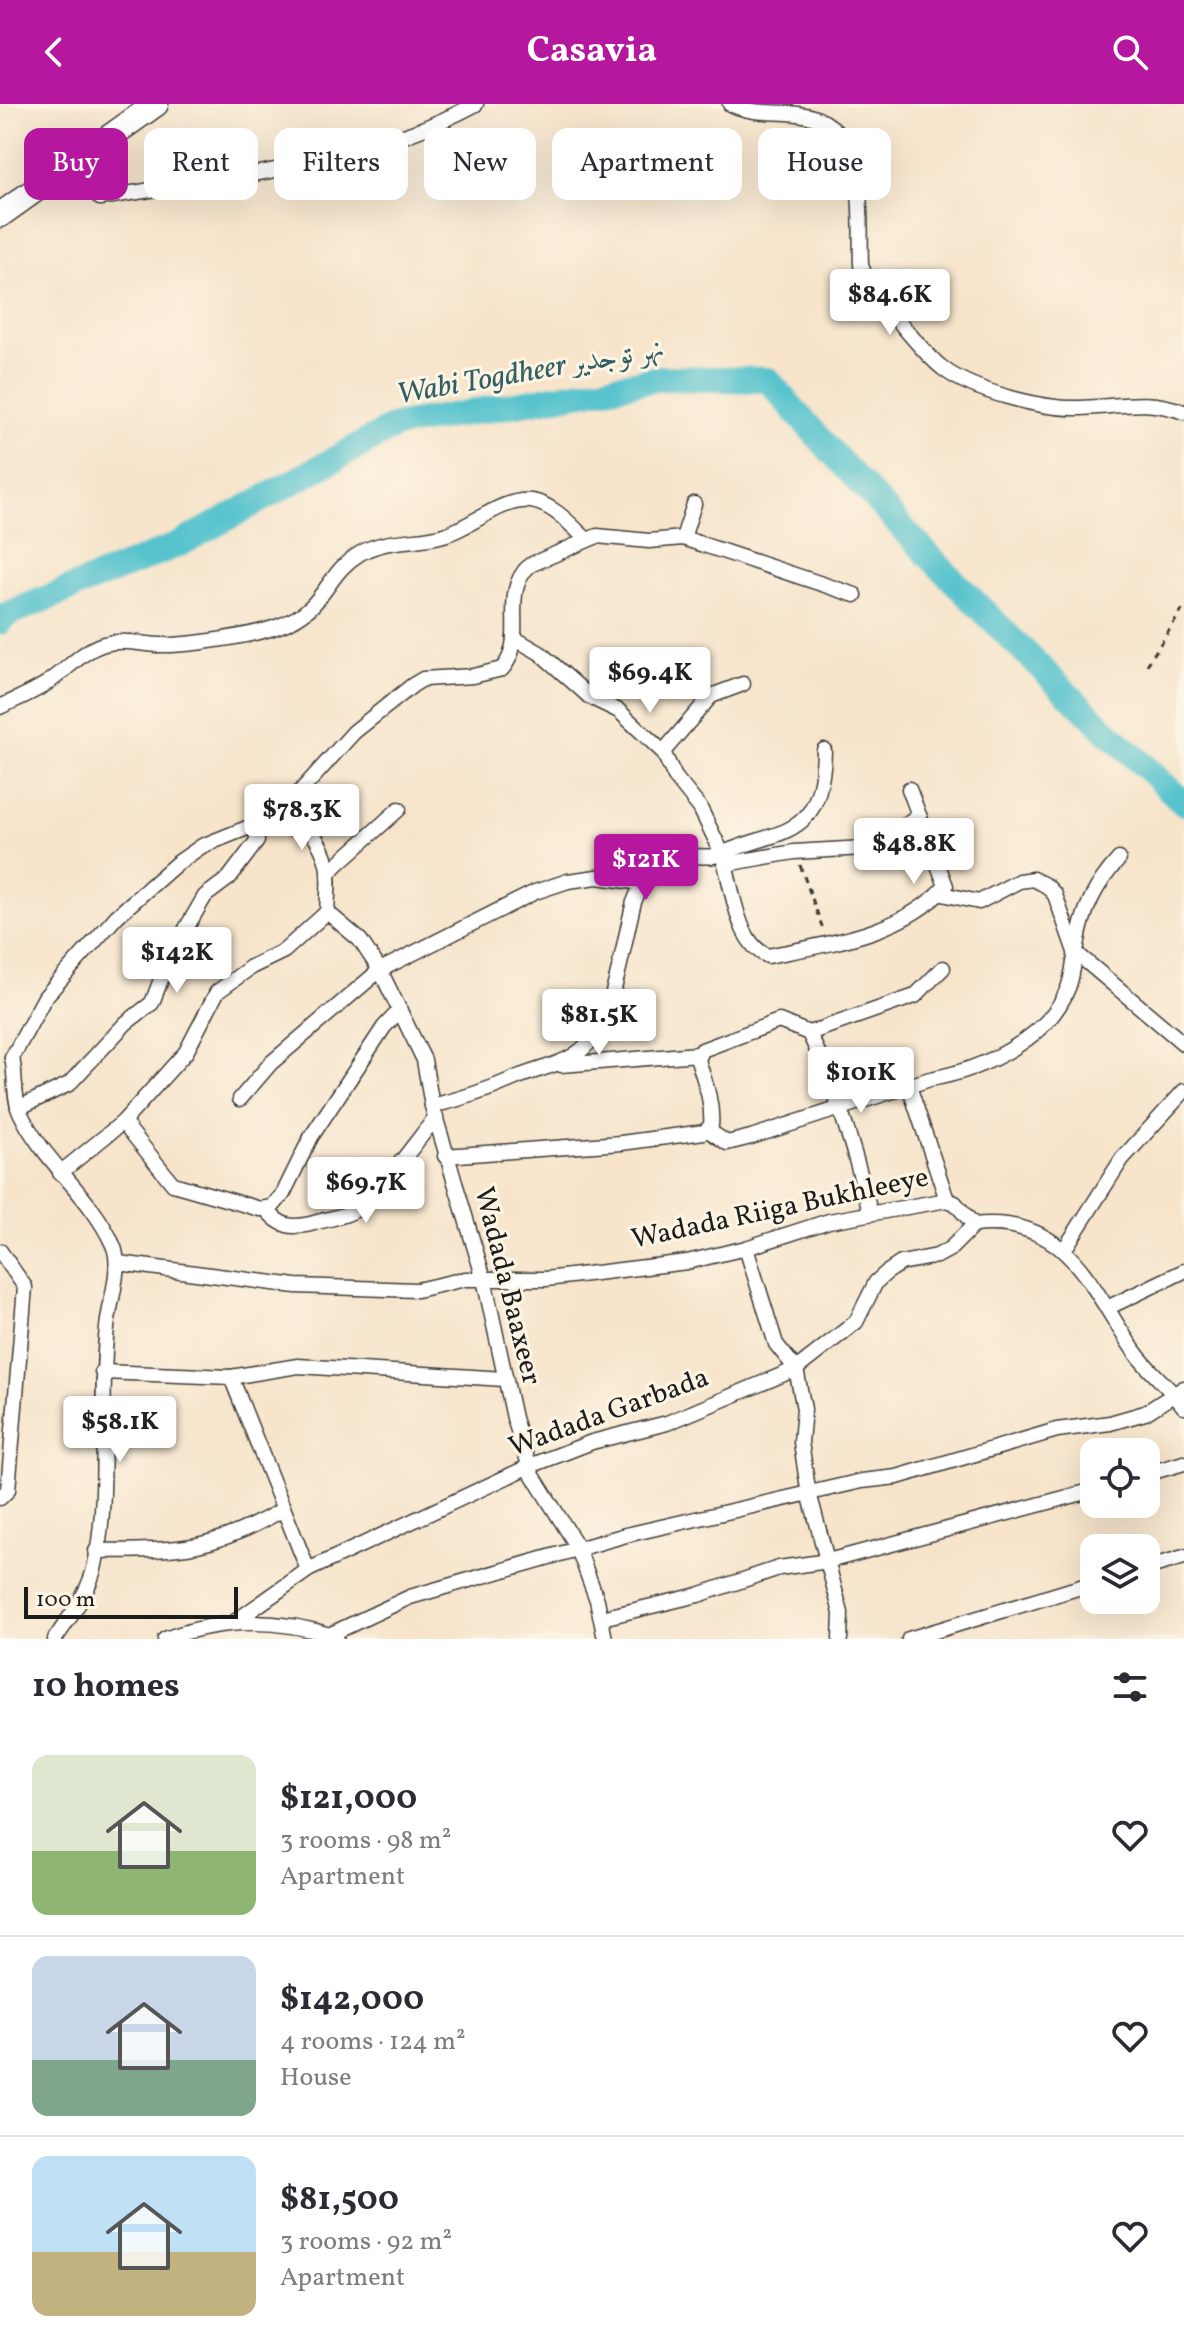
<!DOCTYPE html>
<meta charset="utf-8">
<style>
:root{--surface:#fff;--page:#f7f7f7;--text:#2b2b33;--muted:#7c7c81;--line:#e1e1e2;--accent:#b5179e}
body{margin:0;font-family:Vollkorn,Amiri,serif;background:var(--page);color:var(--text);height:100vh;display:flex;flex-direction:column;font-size:30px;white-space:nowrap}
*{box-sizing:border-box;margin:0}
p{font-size:26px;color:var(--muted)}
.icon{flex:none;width:44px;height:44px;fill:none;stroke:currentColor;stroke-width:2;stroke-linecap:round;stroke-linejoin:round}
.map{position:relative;height:1535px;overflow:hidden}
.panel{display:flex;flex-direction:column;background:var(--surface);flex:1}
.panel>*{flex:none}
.top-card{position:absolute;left:24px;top:24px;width:1136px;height:72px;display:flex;gap:16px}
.tools{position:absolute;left:1080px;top:1334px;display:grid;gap:16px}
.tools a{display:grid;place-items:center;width:80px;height:80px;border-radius:16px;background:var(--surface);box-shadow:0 8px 32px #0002;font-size:40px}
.scale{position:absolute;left:24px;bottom:20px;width:214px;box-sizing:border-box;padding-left:8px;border:4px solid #1c1c1c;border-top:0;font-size:22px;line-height:28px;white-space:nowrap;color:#1c1c1c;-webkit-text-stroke:6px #fcf5e5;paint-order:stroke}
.price{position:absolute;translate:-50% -68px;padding:0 18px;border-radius:8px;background:#fff;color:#222;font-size:26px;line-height:52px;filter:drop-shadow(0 2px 4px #0008)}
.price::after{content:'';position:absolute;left:50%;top:48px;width:24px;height:18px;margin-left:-12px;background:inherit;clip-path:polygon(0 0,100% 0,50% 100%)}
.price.active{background:var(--accent);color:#fff}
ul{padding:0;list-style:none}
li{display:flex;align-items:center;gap:24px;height:200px;padding:0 32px}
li+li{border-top:2px solid var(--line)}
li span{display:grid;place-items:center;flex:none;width:224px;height:160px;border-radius:16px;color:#555}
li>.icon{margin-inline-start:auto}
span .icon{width:96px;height:96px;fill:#fffc;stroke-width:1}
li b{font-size:34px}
h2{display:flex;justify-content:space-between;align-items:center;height:96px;padding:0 32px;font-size:34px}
.tag{padding:0 28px;border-radius:16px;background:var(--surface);box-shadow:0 8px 32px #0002;font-size:28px;line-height:72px}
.tag.active{background:var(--accent);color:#fff}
header{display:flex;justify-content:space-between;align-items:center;height:104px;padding:0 32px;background:var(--accent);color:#fff;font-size:36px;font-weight:700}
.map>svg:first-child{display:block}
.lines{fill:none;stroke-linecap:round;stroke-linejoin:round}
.river{stroke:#56c3cd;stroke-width:26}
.minor-casing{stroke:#3d3a36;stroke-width:17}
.trunk-casing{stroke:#3d3a36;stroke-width:27}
.path{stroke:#3d3a36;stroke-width:3;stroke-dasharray:6 6;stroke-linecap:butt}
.minor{stroke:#fff;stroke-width:14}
.trunk{stroke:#fff;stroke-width:24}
.labels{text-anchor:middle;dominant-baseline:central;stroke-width:6;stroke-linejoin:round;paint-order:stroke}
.street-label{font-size:28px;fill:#1c1c1c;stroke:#fcf5e5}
.water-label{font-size:30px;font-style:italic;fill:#335f63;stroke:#fcf5e5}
</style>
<header><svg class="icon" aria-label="back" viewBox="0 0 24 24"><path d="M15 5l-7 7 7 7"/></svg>Casavia<svg class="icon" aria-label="search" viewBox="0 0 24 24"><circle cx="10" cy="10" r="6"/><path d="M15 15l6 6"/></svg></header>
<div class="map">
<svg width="1184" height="1535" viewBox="0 0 1184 1535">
<rect width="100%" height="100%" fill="#fcf5e5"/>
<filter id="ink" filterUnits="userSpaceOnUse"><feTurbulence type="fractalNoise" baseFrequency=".0125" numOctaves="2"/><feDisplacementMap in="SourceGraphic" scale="16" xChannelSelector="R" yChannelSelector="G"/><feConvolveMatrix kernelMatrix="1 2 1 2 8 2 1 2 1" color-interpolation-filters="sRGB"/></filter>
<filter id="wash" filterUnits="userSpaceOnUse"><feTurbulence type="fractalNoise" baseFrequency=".006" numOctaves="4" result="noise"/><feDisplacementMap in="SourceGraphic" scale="32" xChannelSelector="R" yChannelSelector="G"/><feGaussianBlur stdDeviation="1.8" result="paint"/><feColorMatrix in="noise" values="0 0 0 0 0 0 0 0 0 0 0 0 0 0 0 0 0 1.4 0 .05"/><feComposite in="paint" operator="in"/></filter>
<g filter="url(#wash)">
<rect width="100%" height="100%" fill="#f7e4cb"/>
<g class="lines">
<path class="river" d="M 0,518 L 3,512 L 180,440 L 395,322 L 661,274 L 768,276 C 897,426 1039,565 1184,699"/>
</g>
</g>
<g filter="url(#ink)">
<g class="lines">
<g class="minor-casing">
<g id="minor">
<path d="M 730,0 C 754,11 772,7 798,10 C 870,17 859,109 861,161 L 865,172 C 880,195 923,250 945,266 C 974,287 1039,304 1074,304 C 1115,304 1144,293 1184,308"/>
<path d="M 100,94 C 228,73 359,63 476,0"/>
<path d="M 683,434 L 855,491"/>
<path d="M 514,534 L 540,549 L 590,593 L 619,607 L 663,648 L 675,673 L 700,704 L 721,747"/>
<path d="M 0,603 C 14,596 30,590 44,581 C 65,569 80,547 104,540 C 122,535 140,540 159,541 C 187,542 252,532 279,522 C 327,505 324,471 359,450 C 386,433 418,440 447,430 C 474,421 502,394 531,397 C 553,400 571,421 586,435"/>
<path d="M 663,648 L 711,592 L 743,580"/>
<path d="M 722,750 C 733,780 735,839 768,852 C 828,840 903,830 946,782 L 909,685"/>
<path d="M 726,760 L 794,748 L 864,744 L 879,739 L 919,711"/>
<path d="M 331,766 L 399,705"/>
<path d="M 938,789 L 979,798 L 1019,777 L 1033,775 L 1047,782 L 1055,791 L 1075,848 L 1184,940"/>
<path d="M 327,808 L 360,836 L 380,866 L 424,956 L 432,1002 L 484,1175 L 514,1314 L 532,1370 L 577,1442 L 597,1496 L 605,1535"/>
<path d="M 809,929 C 836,985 855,1047 870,1108"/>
<path d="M 12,954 L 45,893 L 117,812 L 176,760 L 202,742 L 267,716 L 299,689 L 354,628 L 413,581 L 423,575 L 473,572 L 502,565 C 529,535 498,490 530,461 L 597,432 L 649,437 L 683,434 L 694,400"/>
<path d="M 12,954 C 16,970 13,993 20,1008 C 43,1058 91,1091 113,1141 C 123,1162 109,1200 107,1224 C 98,1302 111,1384 95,1461 C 89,1489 71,1511 55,1535"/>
<path d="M 561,961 L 698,950"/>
<path d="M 909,982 L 947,1096"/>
<path d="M 240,995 L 271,959 L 380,866 L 535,788 L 568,777 L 597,773 L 642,779 C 653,771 665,759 678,754 C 691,749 709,756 721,750 C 781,723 822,738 824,646"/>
<path d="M 432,1002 C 461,995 486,987 513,975 C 548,960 579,961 600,923 C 616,893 625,832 634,798 L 642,779"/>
<path d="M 18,1004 L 69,980 L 126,919 L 152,899 L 170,852 L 205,792 L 229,774 L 257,737 L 256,722"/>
<path d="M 123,1018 L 173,1080 L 260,1105 L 272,1103 L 283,1090 L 311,1033 L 384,923 L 400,906"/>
<path d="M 708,1026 L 727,1039 L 751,1033 L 930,975 C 981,966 1048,936 1068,884 C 1073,871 1074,855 1077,842 C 1083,806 1095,781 1119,755"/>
<path d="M 445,1052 L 621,1039 L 704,1028 L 711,1022 C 713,999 705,978 698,956 L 702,946 L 779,917 L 809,929 L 915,892 L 943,864"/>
<path d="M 60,1069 L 123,1018 L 186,948 L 217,888 L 251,863 L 284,847 L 327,808 C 329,769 333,758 309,724 L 288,724 L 276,707"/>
<path d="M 266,1105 C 280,1123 292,1125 314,1119 C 327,1115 344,1113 355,1106 C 381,1088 415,1039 436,1013"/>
<path d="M 746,1144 L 776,1240 L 796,1265 L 804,1305 L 801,1338 L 808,1385 L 841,1509 L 840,1535"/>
<path d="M 1064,1146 L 1122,1055 L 1184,987"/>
<path d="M 0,1147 L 25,1183 L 8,1386 L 0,1394"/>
<path d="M 119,1159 L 296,1182 L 417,1186 L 465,1175 L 546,1175 L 687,1158 L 746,1144 L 829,1117 L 947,1096 L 955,1099 L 974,1121 C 1069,1111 1090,1184 1135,1248 C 1149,1268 1170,1283 1184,1303"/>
<path d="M 1107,1204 L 1184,1167"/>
<path d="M 102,1268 L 231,1273"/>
<path d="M 1146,1370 L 1184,1359"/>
<path d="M 96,1447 C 177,1446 210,1448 282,1406"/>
<path d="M 1146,1464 L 1184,1453"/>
<path d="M 308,1466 L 231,1273 L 298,1262 L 504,1275"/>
<path d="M 602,1514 L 698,1491 L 779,1464 L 828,1457 L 1094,1386"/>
<path d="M 233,1519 L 308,1466 L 530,1362 L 592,1338 L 667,1319 L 796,1265 L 856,1218 L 876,1178 L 886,1169 L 901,1159 L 937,1152 L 950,1145 L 974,1121"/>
<path d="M 329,1531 L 410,1493 L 626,1431 L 862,1377 L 897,1373 L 1057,1326 L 1110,1319 L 1145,1309 L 1184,1284"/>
<path d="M 165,1535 C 221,1514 280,1514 336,1533"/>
<path d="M 909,1535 L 1094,1479"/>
</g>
</g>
<g class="trunk-casing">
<path id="trunk" d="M 0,111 L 156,0"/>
</g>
<g class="path">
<path d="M 1147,561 L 1184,503"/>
<path d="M 800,761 L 823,825"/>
</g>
<use href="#minor" class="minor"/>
<use href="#trunk" class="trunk"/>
</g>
</g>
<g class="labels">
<g class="street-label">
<text transform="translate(780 1105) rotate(-12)">Wadada Riiga Bukhleeye</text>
<text transform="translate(507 1182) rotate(76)">Wadada Baaxeer</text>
<text transform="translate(609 1309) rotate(-20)">Wadada Garbada</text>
</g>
<g class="water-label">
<text transform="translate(531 268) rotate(-10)">Wabi Togdheer نهر توجدير</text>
</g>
</g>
</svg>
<div class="tools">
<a><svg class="icon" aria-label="locate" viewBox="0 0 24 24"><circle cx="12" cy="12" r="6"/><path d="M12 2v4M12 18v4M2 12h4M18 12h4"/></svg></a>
<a><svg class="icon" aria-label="layers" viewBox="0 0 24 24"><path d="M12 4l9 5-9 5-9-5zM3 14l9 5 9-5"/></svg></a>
</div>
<div class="scale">100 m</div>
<b class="price" style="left:890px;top:233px">$84.6K</b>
<b class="price" style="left:650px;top:611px">$69.4K</b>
<b class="price" style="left:302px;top:748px">$78.3K</b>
<b class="price" style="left:914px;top:782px">$48.8K</b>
<b class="price active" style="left:646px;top:798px">$121K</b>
<b class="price" style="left:177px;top:891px">$142K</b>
<b class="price" style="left:599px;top:953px">$81.5K</b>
<b class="price" style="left:861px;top:1011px">$101K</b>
<b class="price" style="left:366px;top:1121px">$69.7K</b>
<b class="price" style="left:120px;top:1360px">$58.1K</b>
<div class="top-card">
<a class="tag active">Buy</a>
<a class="tag">Rent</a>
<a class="tag">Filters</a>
<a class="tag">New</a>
<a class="tag">Apartment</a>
<a class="tag">House</a>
</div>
</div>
<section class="panel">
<h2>10 homes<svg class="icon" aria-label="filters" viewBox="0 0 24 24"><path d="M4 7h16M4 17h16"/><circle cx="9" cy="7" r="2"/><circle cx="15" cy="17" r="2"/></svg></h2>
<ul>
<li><span style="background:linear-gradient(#dfe7d0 60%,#8fb573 0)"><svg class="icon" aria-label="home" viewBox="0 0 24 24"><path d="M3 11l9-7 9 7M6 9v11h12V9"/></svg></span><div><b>$121,000</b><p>3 rooms · 98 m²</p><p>Apartment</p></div><svg class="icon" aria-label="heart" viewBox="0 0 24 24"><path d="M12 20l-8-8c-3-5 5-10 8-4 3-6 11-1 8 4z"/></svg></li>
<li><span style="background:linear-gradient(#c9d6e8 65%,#7fa58c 0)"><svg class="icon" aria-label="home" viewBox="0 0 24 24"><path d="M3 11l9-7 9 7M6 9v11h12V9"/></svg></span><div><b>$142,000</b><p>4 rooms · 124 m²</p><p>House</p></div><svg class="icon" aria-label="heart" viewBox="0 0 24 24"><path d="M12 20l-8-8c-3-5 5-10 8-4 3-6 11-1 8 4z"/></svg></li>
<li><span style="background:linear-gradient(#bfe0f5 60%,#c2b280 0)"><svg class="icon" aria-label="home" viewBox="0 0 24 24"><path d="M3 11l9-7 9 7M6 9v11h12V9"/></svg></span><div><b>$81,500</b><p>3 rooms · 92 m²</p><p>Apartment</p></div><svg class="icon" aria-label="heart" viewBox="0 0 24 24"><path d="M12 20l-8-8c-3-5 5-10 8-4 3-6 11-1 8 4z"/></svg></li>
</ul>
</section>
